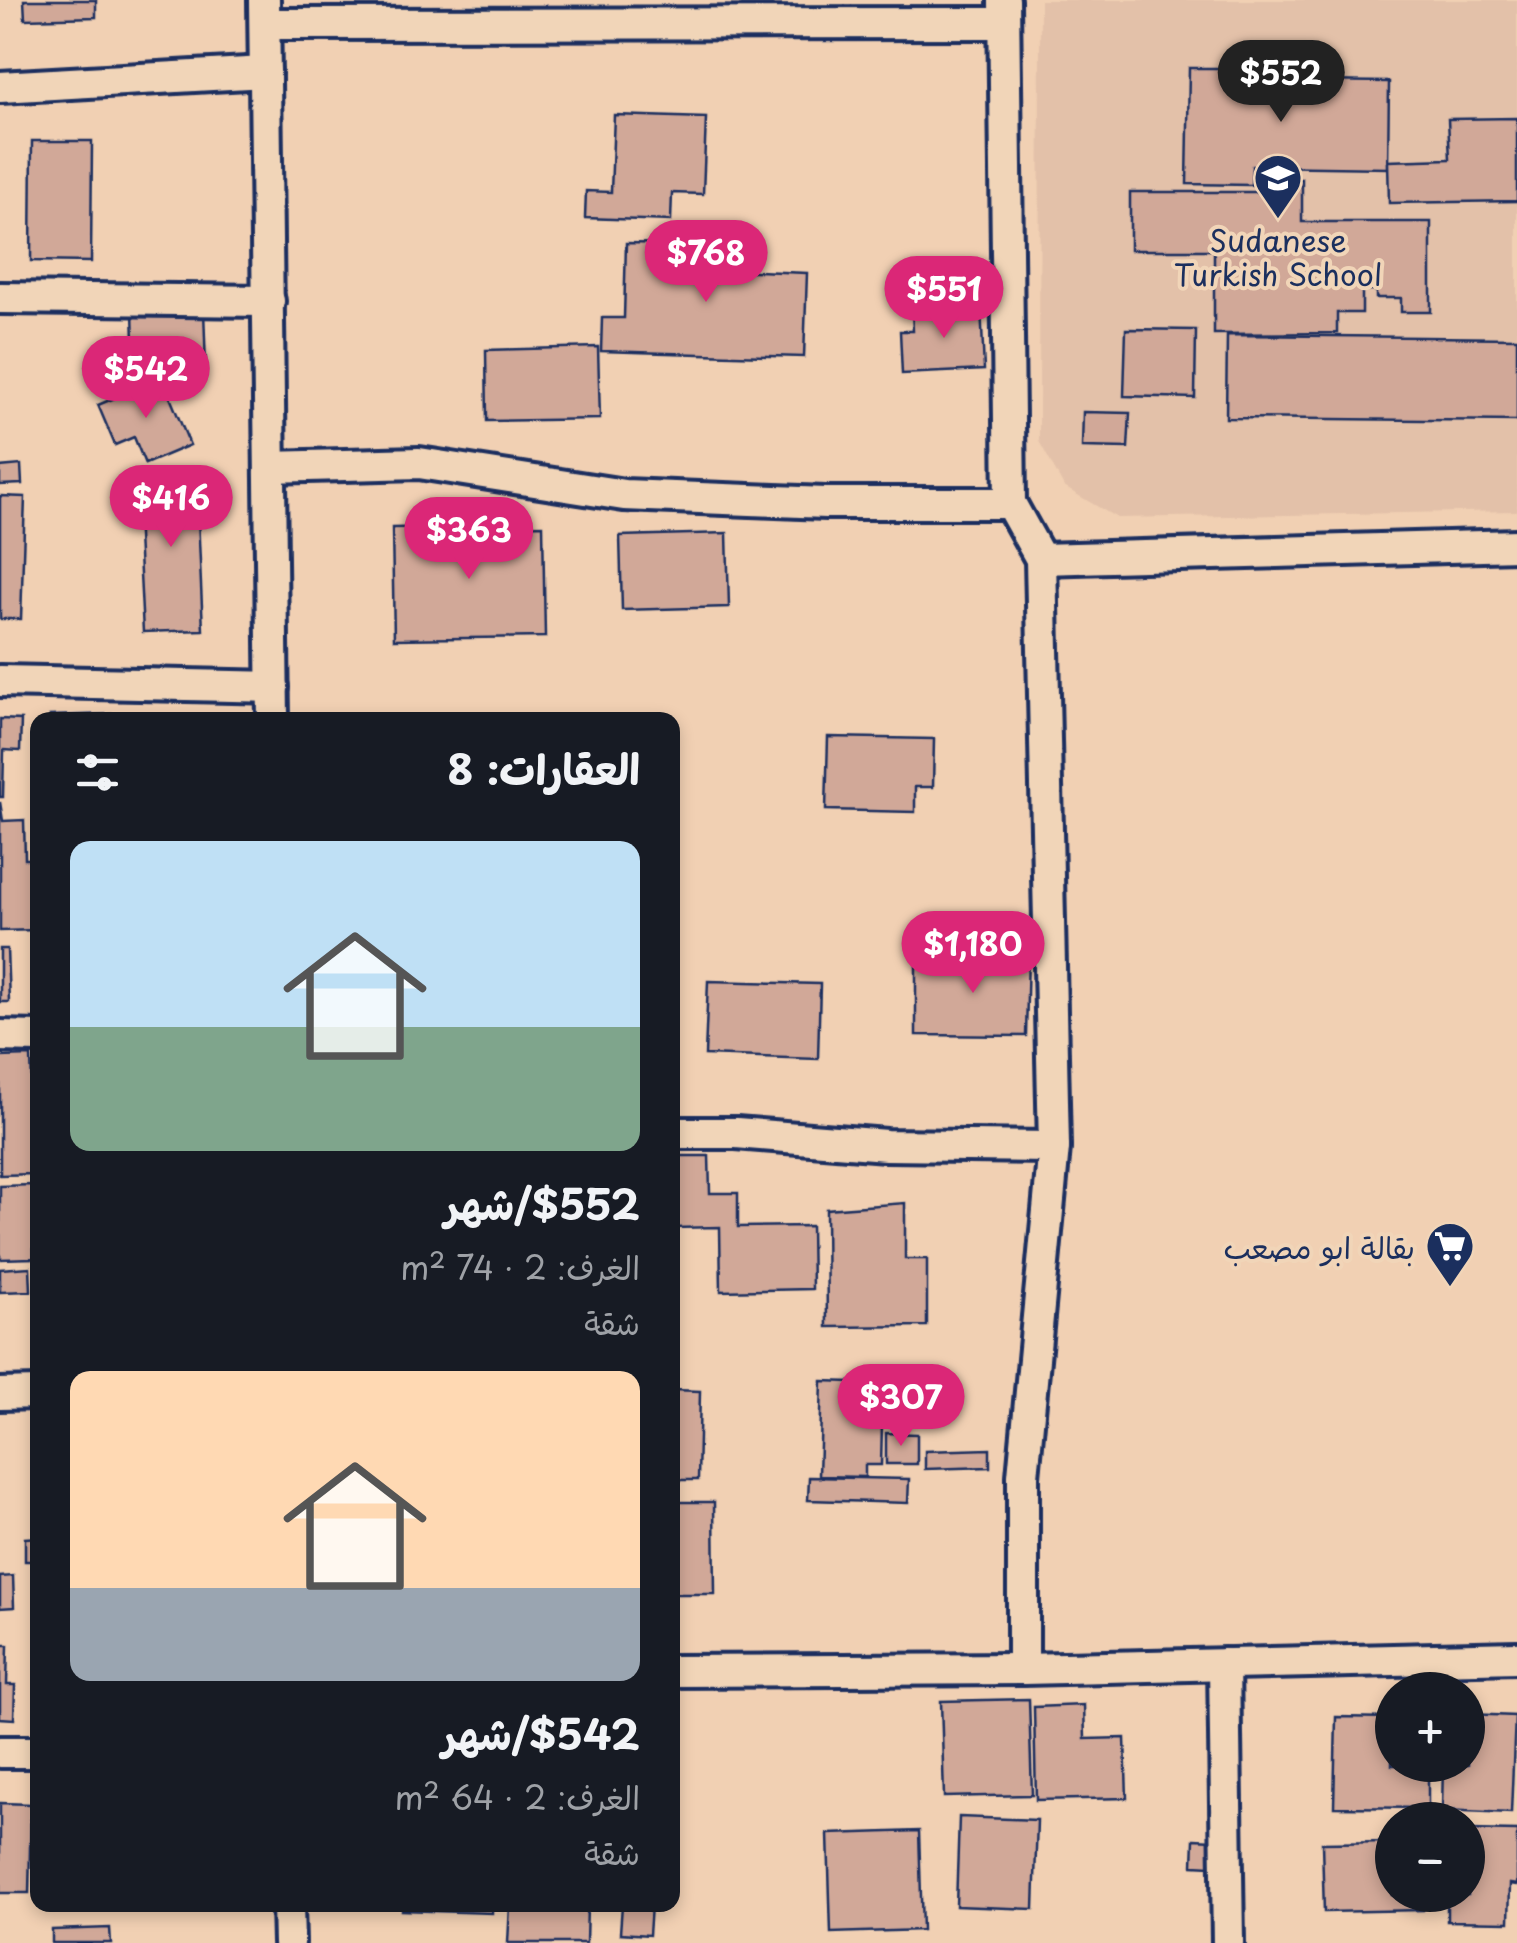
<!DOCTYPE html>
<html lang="ar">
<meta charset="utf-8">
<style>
:root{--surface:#171b24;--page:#20242c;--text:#f1f3f6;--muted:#9ea1a6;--accent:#db2777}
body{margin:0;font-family:"Playpen Sans","Playpen Sans Arabic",sans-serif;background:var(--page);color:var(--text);direction:rtl;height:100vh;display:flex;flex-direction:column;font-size:38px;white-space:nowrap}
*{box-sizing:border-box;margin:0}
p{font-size:32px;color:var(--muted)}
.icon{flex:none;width:55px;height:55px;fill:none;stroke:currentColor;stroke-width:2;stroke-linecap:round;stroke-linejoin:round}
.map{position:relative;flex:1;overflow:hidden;direction:ltr}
.drawer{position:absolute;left:30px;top:712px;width:650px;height:1200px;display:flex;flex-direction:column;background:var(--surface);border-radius:20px;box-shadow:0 5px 15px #0003;direction:rtl}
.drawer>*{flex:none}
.controls{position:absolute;left:1375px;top:1672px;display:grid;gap:20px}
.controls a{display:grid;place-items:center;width:110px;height:110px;border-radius:50%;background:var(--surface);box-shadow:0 5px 15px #0003;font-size:50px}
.price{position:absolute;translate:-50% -85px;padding:0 22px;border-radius:35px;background:var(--accent);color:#fff;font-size:32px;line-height:65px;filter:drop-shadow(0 2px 5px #0008)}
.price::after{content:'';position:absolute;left:50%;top:60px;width:30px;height:22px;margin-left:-15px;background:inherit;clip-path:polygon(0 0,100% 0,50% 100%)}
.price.current{background:#222;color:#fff}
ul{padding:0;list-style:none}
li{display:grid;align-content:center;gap:20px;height:530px;padding:0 40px}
li span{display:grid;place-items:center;height:310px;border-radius:20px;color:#555}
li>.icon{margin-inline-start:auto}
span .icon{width:180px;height:180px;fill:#fffc;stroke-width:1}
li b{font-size:42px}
h2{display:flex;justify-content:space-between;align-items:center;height:120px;padding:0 40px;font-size:42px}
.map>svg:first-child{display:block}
.built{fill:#e3c1a9}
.building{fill:#d1a898;stroke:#1b2f5e;stroke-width:2.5}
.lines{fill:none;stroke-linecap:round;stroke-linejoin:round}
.street-casing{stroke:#1b2f5e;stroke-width:38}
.street{stroke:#f1d5b8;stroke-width:30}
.labels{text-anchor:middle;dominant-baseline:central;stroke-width:8;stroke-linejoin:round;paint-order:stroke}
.poi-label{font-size:30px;fill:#1b2f5e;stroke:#f1d5b8}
</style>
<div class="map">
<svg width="1517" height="1943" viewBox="0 0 1517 1943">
<rect width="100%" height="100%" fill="#f1d0b3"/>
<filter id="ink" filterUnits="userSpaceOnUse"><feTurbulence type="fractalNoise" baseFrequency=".01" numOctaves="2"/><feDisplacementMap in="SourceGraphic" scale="20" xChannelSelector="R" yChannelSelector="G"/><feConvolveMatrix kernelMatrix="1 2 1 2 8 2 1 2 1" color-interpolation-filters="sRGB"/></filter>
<g filter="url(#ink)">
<path class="built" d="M 1040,0 L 1517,0 L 1517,511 L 1117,518 L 1064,487 L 1039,441 Z"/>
<g class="building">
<path d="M 24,0 L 96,0 L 96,17 L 25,19 Z"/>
<path d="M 1189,68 L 1246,68 L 1246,80 L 1389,82 L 1388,168 L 1252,166 L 1251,185 L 1187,184 Z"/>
<path d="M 614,115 L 706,118 L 703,194 L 672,193 L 671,221 L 585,218 L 586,191 L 611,192 Z"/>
<path d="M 1517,118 L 1517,201 L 1389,203 L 1388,161 L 1450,159 L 1448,119 Z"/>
<path d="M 32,141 L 92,141 L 91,262 L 31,261 Z"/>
<path d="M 1279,179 L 1302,179 L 1302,222 L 1431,222 L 1431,312 L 1401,312 L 1401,298 L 1376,298 L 1376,290 L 1362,290 L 1362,313 L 1337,313 L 1337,333 L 1214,334 L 1214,250 L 1130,250 L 1130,192 L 1279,192 Z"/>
<path d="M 626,243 L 729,245 L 728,270 L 807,273 L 804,357 L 601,351 L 602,318 L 624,318 Z"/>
<path d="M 981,306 L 984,370 L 902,374 L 900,331 L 913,331 L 912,310 Z"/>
<path d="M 204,310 L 206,368 L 135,370 L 133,312 Z"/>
<path d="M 1126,329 L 1196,330 L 1195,398 L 1124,396 Z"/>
<path d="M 1227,335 L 1517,338 L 1517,421 L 1226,418 Z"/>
<path d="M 598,347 L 600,419 L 487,421 L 486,350 Z"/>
<path d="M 162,378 L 190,445 L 145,464 L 134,437 L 115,445 L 98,405 Z"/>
<path d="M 1083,412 L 1130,413 L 1128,448 L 1082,447 Z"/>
<path d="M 21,465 L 22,484 L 0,485 L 0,467 Z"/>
<path d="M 208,473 L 209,517 L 198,517 L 203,630 L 143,632 L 135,477 Z"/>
<path d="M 0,496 L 25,497 L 21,619 L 0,619 Z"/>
<path d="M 543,525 L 545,637 L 394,639 L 392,528 Z"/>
<path d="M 727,533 L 729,607 L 622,610 L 620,536 Z"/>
<path d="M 111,714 L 111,720 L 51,720 L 50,716 Z"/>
<path d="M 0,719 L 21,720 L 20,751 L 4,750 L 3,797 L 0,797 Z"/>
<path d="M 828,737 L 934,739 L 933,787 L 915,787 L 915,812 L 826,810 Z"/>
<path d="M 0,802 L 3,821 L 24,820 L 25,859 L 38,859 L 38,930 L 0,931 Z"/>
<path d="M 0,949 L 7,949 L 9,1002 L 0,1002 Z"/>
<path d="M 971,953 L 1028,953 L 1026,1036 L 916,1035 L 916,960 L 971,961 Z"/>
<path d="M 708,981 L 820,984 L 818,1059 L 705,1055 Z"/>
<path d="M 31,1056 L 35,1174 L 0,1175 L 0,1057 Z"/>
<path d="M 672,1156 L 709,1156 L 710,1193 L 738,1193 L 738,1227 L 811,1226 L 812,1289 L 721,1291 L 720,1227 L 672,1228 Z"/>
<path d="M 33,1185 L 34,1258 L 0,1259 L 0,1186 Z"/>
<path d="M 905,1203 L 905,1259 L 927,1259 L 927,1326 L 827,1327 L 826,1209 Z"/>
<path d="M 30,1267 L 31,1291 L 0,1292 L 0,1269 Z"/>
<path d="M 822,1381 L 883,1383 L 881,1465 L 865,1465 L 865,1477 L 819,1476 Z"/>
<path d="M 672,1390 L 700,1391 L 698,1480 L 672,1480 Z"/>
<path d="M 886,1433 L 917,1434 L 917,1464 L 886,1464 Z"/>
<path d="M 990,1449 L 990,1467 L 925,1469 L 925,1451 Z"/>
<path d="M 809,1477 L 909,1479 L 908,1503 L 808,1500 Z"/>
<path d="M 672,1502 L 714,1502 L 715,1594 L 672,1594 Z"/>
<path d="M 38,1537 L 38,1561 L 25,1561 L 25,1538 Z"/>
<path d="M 13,1576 L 14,1607 L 0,1608 L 0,1577 Z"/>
<path d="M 0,1645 L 8,1645 L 7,1685 L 15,1685 L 14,1719 L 0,1718 Z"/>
<path d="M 1029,1699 L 1032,1795 L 944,1797 L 941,1701 Z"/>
<path d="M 1084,1705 L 1085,1739 L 1125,1738 L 1127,1798 L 1036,1800 L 1034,1707 Z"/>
<path d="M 1468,1714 L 1515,1716 L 1511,1813 L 1442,1810 L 1443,1765 L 1468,1765 Z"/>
<path d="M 1336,1717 L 1392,1718 L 1392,1765 L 1428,1765 L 1428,1808 L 1334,1807 Z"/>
<path d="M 0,1803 L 31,1804 L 29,1893 L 0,1893 Z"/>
<path d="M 959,1817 L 1037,1820 L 1034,1909 L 956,1906 Z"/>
<path d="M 1468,1830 L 1517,1831 L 1517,1885 L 1510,1884 L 1509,1922 L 1447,1921 L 1447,1895 L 1468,1895 Z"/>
<path d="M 919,1831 L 922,1930 L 831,1933 L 828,1834 Z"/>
<path d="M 1194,1839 L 1212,1840 L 1211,1866 L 1193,1865 Z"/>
<path d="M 1392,1842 L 1392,1895 L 1423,1895 L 1423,1910 L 1324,1912 L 1322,1843 Z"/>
<path d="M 402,1905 L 492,1905 L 492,1913 L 402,1910 Z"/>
<path d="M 510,1905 L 587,1905 L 586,1943 L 508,1943 Z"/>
<path d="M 622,1905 L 651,1905 L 649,1935 L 620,1933 Z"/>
<path d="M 110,1928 L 111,1943 L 52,1943 L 52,1930 Z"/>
</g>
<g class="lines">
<g class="street-casing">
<g id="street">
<path d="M 264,0 L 273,720"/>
<path d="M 1004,0 L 1010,503 L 1041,559 L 1054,1147 L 1023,1476 L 1023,1669"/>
<path d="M 265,24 L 1003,23"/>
<path d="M 0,87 L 265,72"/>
<path d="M 0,298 L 269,301"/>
<path d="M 270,467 L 419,463 L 624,495 L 826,503 L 1010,503"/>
<path d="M 1041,559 L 1517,545"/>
<path d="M 0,681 L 273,687"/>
<path d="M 0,1036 L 38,1037"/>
<path d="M 672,1133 L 736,1133 L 886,1145 L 1054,1147"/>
<path d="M 0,1394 L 38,1393"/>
<path d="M 1224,1664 L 1228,1943"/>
<path d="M 672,1671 L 1023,1669 L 1517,1657"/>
<path d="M 0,1752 L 38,1752"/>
<path d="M 288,1905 L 289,1943"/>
</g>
</g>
<use href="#street" class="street"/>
</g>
</g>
<defs>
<g id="school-pin" transform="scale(2.5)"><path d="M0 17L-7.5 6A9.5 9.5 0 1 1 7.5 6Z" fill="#1b2f5e" stroke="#f1d5b8"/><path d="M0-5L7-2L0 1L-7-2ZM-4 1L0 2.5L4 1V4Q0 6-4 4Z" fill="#fff"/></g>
<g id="supermarket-pin" transform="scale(2.5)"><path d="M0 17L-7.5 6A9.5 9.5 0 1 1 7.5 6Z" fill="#1b2f5e" stroke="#f1d5b8"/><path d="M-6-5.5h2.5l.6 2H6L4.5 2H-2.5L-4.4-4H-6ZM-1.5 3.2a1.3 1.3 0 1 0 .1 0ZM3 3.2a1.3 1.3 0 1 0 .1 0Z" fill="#fff"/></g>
</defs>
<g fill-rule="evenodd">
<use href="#school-pin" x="1278" y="178"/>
<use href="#supermarket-pin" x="1450" y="1246"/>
</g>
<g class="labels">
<g class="poi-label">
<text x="1278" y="239">Sudanese<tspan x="1278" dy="34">Turkish School</tspan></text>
<text x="1415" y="1246" text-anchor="end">بقالة ابو مصعب</text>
</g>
</g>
</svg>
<div class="controls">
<a>+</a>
<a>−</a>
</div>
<b class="price current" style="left:1281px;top:125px">$552</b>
<b class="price" style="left:706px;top:305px">$768</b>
<b class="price" style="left:944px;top:341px">$551</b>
<b class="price" style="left:146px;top:421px">$542</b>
<b class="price" style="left:171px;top:550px">$416</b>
<b class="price" style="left:469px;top:582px">$363</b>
<b class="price" style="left:973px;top:996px">$1,180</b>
<b class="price" style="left:901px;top:1449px">$307</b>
<section class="drawer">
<h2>العقارات: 8<svg class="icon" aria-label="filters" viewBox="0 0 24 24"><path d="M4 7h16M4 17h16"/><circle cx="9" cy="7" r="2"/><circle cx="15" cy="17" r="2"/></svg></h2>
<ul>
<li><span style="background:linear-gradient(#bfe0f5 60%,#7fa58c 0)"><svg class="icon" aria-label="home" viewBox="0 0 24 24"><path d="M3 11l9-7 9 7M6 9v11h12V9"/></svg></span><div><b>$552/شهر</b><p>الغرف: 2 · 74 m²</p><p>شقة</p></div></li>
<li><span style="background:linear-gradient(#ffd9b3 70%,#9aa5b1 0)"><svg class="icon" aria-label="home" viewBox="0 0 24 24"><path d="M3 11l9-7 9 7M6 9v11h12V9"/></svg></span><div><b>$542/شهر</b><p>الغرف: 2 · 64 m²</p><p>شقة</p></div></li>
</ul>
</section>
</div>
